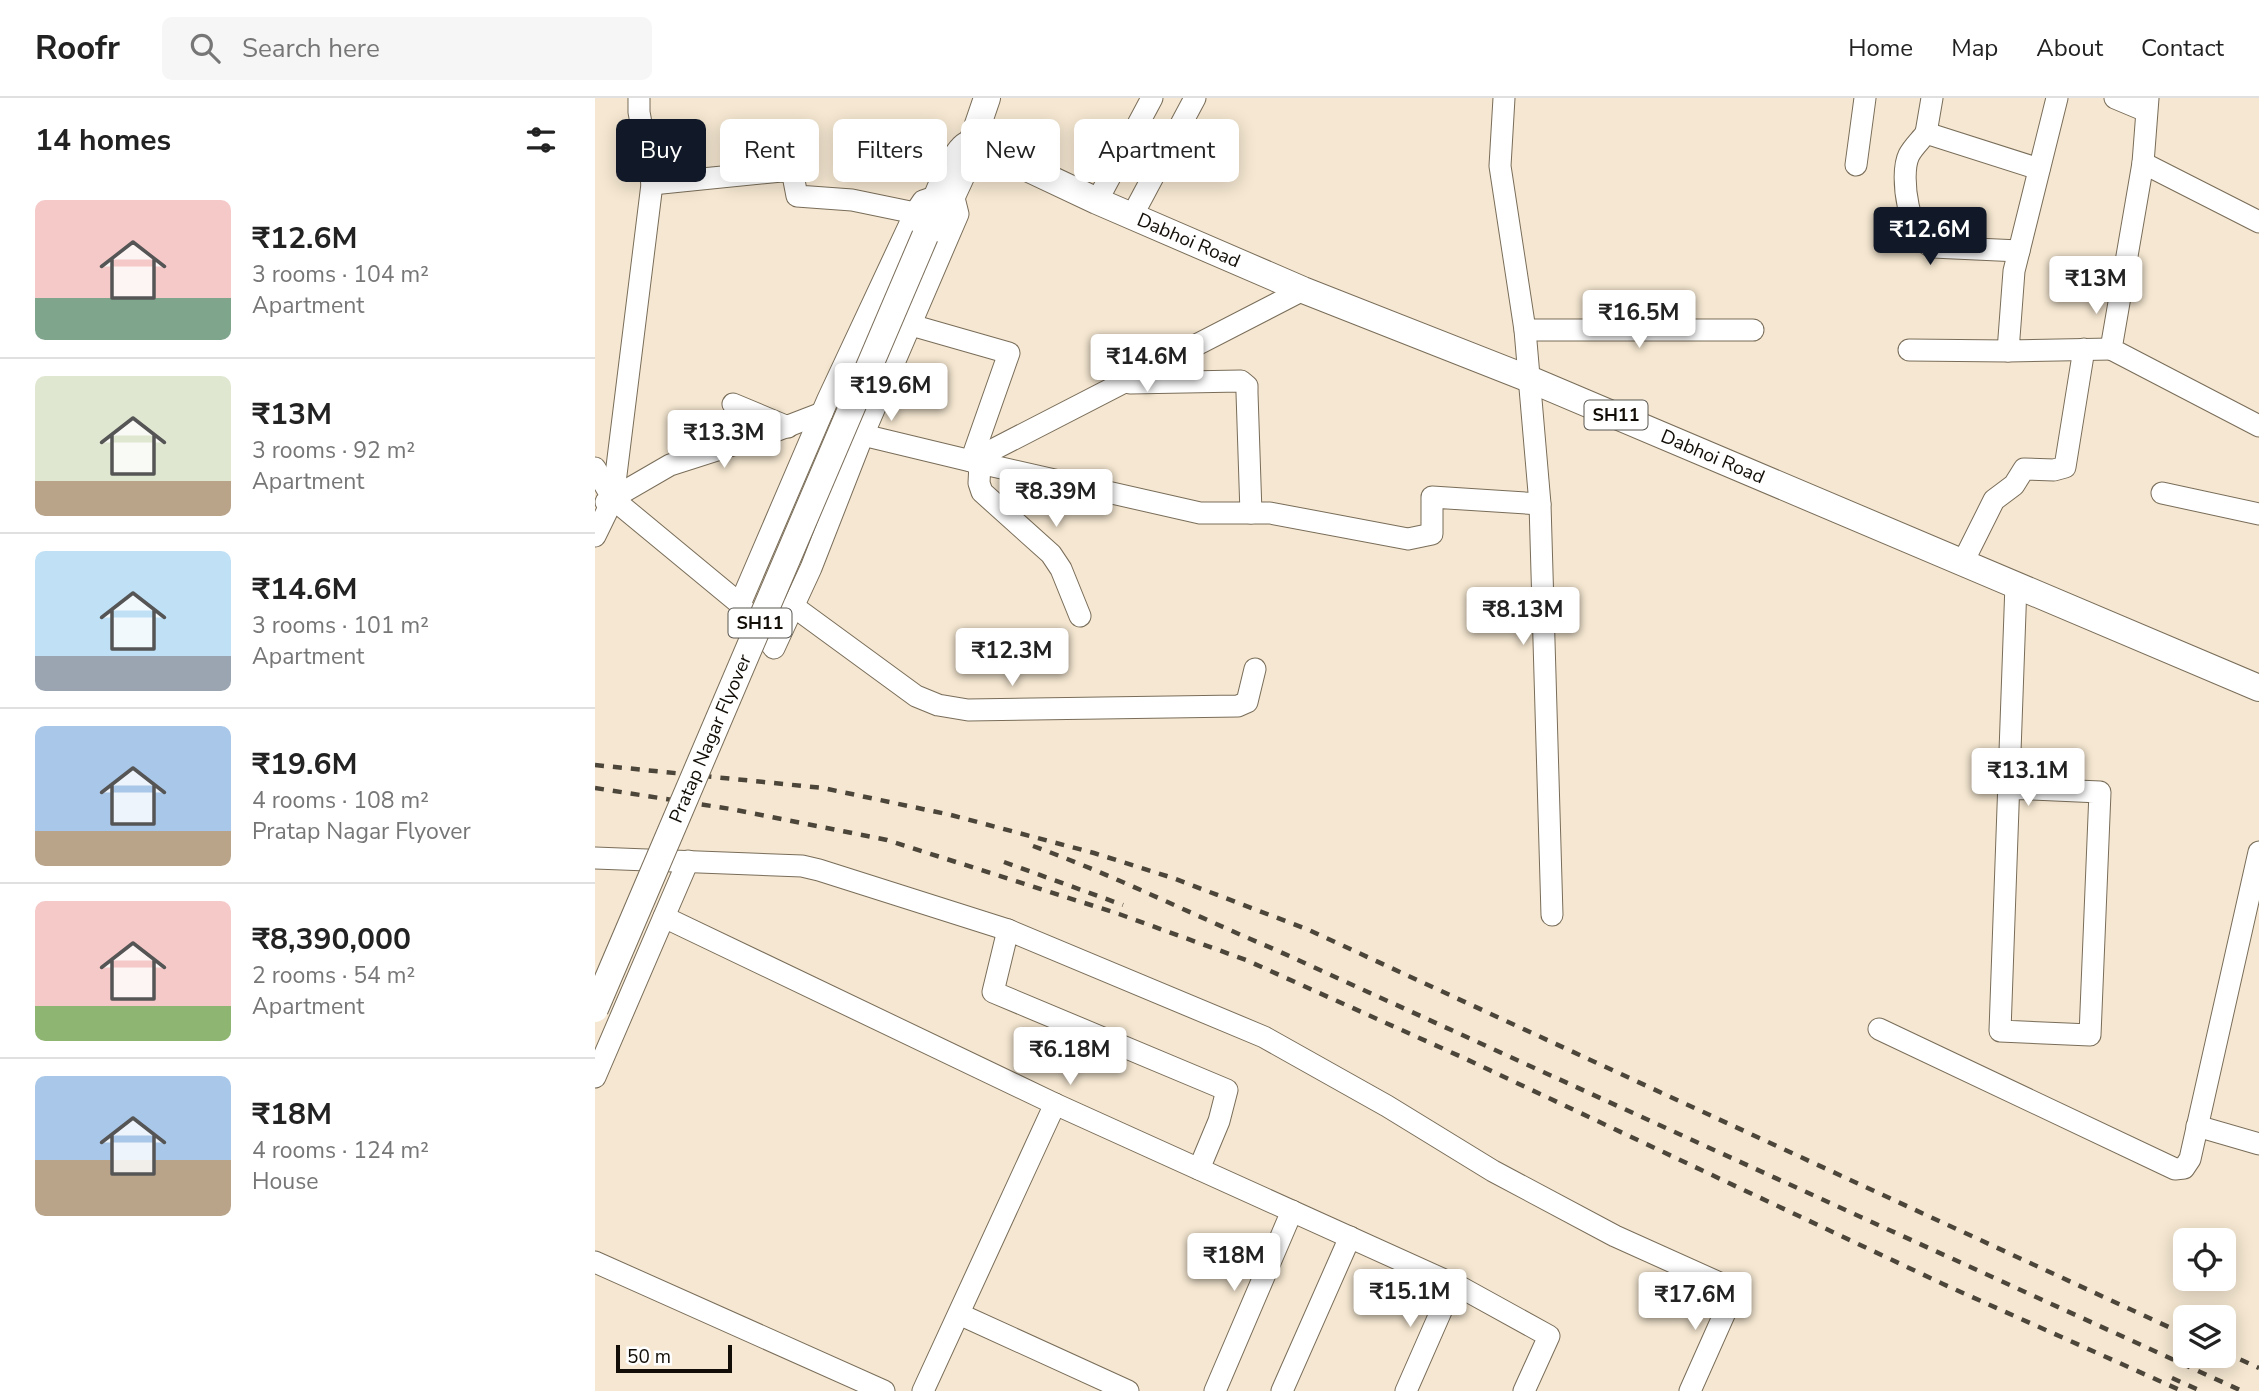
<!DOCTYPE html>
<meta charset="utf-8">
<style>
:root{--surface:#fff;--page:#f6f6f6;--text:#222;--muted:#767676;--line:#e0e0e0;--accent:#111827}
body{margin:0;font-family:"Nunito Sans",sans-serif;background:var(--page);color:var(--text);height:100vh;display:flex;flex-direction:column;font-size:26px;white-space:nowrap}
*{box-sizing:border-box;margin:0}
p{font-size:23px;color:var(--muted)}
.icon{flex:none;width:38px;height:38px;fill:none;stroke:currentColor;stroke-width:2;stroke-linecap:round;stroke-linejoin:round}
.map{position:relative;flex:1;overflow:hidden}
.panel{display:flex;flex-direction:column;background:var(--surface);width:595px}
.panel>*{flex:none}
.banner{position:absolute;left:21px;top:21px;width:665px;height:63px;display:flex;gap:14px}
.fabs{position:absolute;left:1578px;top:1130px;display:grid;gap:14px}
.fabs a{display:grid;place-items:center;width:63px;height:63px;border-radius:10px;background:var(--surface);box-shadow:0 4px 18px #0003;font-size:35px}
.scale{position:absolute;left:21px;bottom:18px;width:116px;box-sizing:border-box;padding-left:7px;border:4px solid #120e07;border-top:0;font-size:19px;line-height:24px;white-space:nowrap;color:#120e07;-webkit-text-stroke:5px #fff;paint-order:stroke}
.price{position:absolute;translate:-50% -60px;padding:0 16px;border-radius:7px;background:#fff;color:#222;font-size:23px;line-height:46px;filter:drop-shadow(0 2px 4px #0008)}
.price::after{content:'';position:absolute;left:50%;top:42px;width:21px;height:16px;margin-left:-10px;background:inherit;clip-path:polygon(0 0,100% 0,50% 100%)}
.price.selected{background:var(--accent);color:#fff}
ul{padding:0;list-style:none}
li{display:flex;align-items:center;gap:21px;height:175px;padding:0 35px}
li+li{border-top:2px solid var(--line)}
li span{display:grid;place-items:center;flex:none;width:196px;height:140px;border-radius:10px;color:#555}
li>.icon{margin-inline-start:auto}
span .icon{width:84px;height:84px;fill:#fffc;stroke-width:1}
li b{font-size:30px}
h2{display:flex;justify-content:space-between;align-items:center;height:84px;padding:0 35px;font-size:30px}
.pill{padding:0 24px;border-radius:10px;background:var(--surface);box-shadow:0 4px 18px #0003;font-size:24px;line-height:63px}
.pill.selected{background:var(--accent);color:#fff}
header{display:flex;align-items:center;gap:42px;box-sizing:border-box;height:98px;padding:0 35px;background:var(--surface);border-bottom:2px solid var(--line)}
header strong{font-size:33px}
nav{display:flex;gap:38px;margin-inline-start:auto;font-size:24px}
.search{width:490px;height:63px;background:var(--page);display:flex;align-items:center;gap:18px;box-sizing:border-box;padding:0 24px;border-radius:10px;color:var(--muted);font-size:26px}
main{display:flex;flex:1;min-height:0}
.map>svg:first-child{display:block}
.lines{fill:none;stroke-linecap:round;stroke-linejoin:round}
.minor-casing{stroke:#796d59;stroke-width:23}
.major-casing{stroke:#796d59;stroke-width:28}
.minor{stroke:#fff;stroke-width:21}
.major{stroke:#fff;stroke-width:26}
.rail{stroke:#4c453a;stroke-width:4.5;stroke-dasharray:9 9;stroke-linecap:butt}
.major-bridge-casing{stroke:#796d59;stroke-width:28;stroke-linecap:butt}
.major-bridge{stroke:#fff;stroke-width:26}
.labels{text-anchor:middle;dominant-baseline:central;stroke-width:5;stroke-linejoin:round;paint-order:stroke}
.shield{fill:#fff;stroke:#595651;stroke-width:2}
.shield-label{font-size:18px;font-weight:bold;fill:#120e07}
.street-label{font-size:19px;fill:#120e07;stroke:#fff}
</style>
<header>
<strong>Roofr</strong>
<div class="search"><svg class="icon" aria-label="search" viewBox="0 0 24 24"><circle cx="10" cy="10" r="6"/><path d="M15 15l6 6"/></svg>Search here</div>
<nav><a>Home</a><a>Map</a><a>About</a><a>Contact</a></nav>
</header>
<main>
<section class="panel">
<h2>14 homes<svg class="icon" aria-label="filters" viewBox="0 0 24 24"><path d="M4 7h16M4 17h16"/><circle cx="9" cy="7" r="2"/><circle cx="15" cy="17" r="2"/></svg></h2>
<ul>
<li><span style="background:linear-gradient(#f6c9c9 70%,#7fa58c 0)"><svg class="icon" aria-label="home" viewBox="0 0 24 24"><path d="M3 11l9-7 9 7M6 9v11h12V9"/></svg></span><div><b>₹12.6M</b><p>3 rooms · 104 m²</p><p>Apartment</p></div></li>
<li><span style="background:linear-gradient(#dfe7d0 75%,#b9a48a 0)"><svg class="icon" aria-label="home" viewBox="0 0 24 24"><path d="M3 11l9-7 9 7M6 9v11h12V9"/></svg></span><div><b>₹13M</b><p>3 rooms · 92 m²</p><p>Apartment</p></div></li>
<li><span style="background:linear-gradient(#bfe0f5 75%,#9aa5b1 0)"><svg class="icon" aria-label="home" viewBox="0 0 24 24"><path d="M3 11l9-7 9 7M6 9v11h12V9"/></svg></span><div><b>₹14.6M</b><p>3 rooms · 101 m²</p><p>Apartment</p></div></li>
<li><span style="background:linear-gradient(#a9c7e8 75%,#b9a48a 0)"><svg class="icon" aria-label="home" viewBox="0 0 24 24"><path d="M3 11l9-7 9 7M6 9v11h12V9"/></svg></span><div><b>₹19.6M</b><p>4 rooms · 108 m²</p><p>Pratap Nagar Flyover</p></div></li>
<li><span style="background:linear-gradient(#f6c9c9 75%,#8fb573 0)"><svg class="icon" aria-label="home" viewBox="0 0 24 24"><path d="M3 11l9-7 9 7M6 9v11h12V9"/></svg></span><div><b>₹8,390,000</b><p>2 rooms · 54 m²</p><p>Apartment</p></div></li>
<li><span style="background:linear-gradient(#a9c7e8 60%,#b9a48a 0)"><svg class="icon" aria-label="home" viewBox="0 0 24 24"><path d="M3 11l9-7 9 7M6 9v11h12V9"/></svg></span><div><b>₹18M</b><p>4 rooms · 124 m²</p><p>House</p></div></li>
</ul>
</section>
<div class="map">
<svg width="1664" height="1293" viewBox="0 0 1664 1293">
<rect width="100%" height="100%" fill="#f5e7d1"/>
<g class="lines">
<g class="minor-casing">
<g id="minor">
<path d="M 909,0 L 905,68 L 930,232 L 945,406 L 957,817"/>
<path d="M 1462,0 L 1419,173 L 1413,253 L 1516,251"/>
<path d="M 1520,0 L 1551,13"/>
<path d="M 1553,0 L 1548,65 L 1516,251 L 1664,328"/>
<path d="M 1331,35 L 1337,0"/>
<path d="M 1548,65 L 1664,124"/>
<path d="M 1261,67 L 1270,0"/>
<path d="M 57,86 L 197,72 L 202,98 L 257,102 L 320,115"/>
<path d="M 502,103 L 557,0"/>
<path d="M 537,118 L 600,0"/>
<path d="M 1424,153 L 1338,149 C 1314,142 1304,77 1314,57 C 1318,49 1326,42 1331,35 L 1444,71"/>
<path d="M 316,227 L 414,255 L 376,363 L 605,415 L 675,415 L 813,441 L 837,436 L 837,399 L 945,406"/>
<path d="M 930,232 L 1158,232"/>
<path d="M 1314,252 L 1413,253"/>
<path d="M 535,285 L 646,283 L 652,288 L 652,295 L 656,415"/>
<path d="M 138,306 L 193,329"/>
<path d="M 268,337 L 376,363 L 708,192"/>
<path d="M 385,365 L 384,385 L 387,394 L 456,456 L 466,471 L 485,518"/>
<path d="M 0,370 L 18,401 L 145,506 L 179,550 L 216,470 L 268,337 L 363,116 L 358,96"/>
<path d="M 1567,395 L 1664,416"/>
<path d="M 11,404 L 75,367 L 175,335 L 227,315"/>
<path d="M 0,438 L 18,401 L 57,86 L 44,14 L 44,0"/>
<path d="M 1368,464 L 1399,402 L 1419,387 L 1429,371 L 1459,372 L 1470,369 L 1489,251"/>
<path d="M 145,506 L 233,301 L 320,115 L 328,103 L 343,98"/>
<path d="M 198,508 L 321,598 L 343,607 L 373,612 L 643,608 L 652,604 L 660,571"/>
<path d="M 1413,690 L 1505,694 L 1495,937 L 1405,933 L 1421,486"/>
<path d="M 0,760 L 207,768 L 224,772 L 413,832 L 669,939 L 792,1008 L 898,1073 L 1020,1138 L 1140,1192 L 1095,1293"/>
<path d="M 69,819 L 460,1006 L 867,1190 L 954,1238 L 929,1293"/>
<path d="M 413,832 L 398,894 L 632,992 L 624,1023 L 604,1071"/>
<path d="M 1284,931 L 1580,1071 L 1589,1070 L 1595,1061 L 1664,754"/>
<path d="M 0,979 L 93,763"/>
<path d="M 1602,1028 L 1664,1046"/>
<path d="M 0,1164 L 289,1293"/>
<path d="M 364,1216 L 533,1293"/>
<path d="M 328,1293 L 460,1006"/>
<path d="M 620,1293 L 697,1113"/>
<path d="M 687,1293 L 755,1139"/>
<path d="M 811,1293 L 858,1186"/>
</g>
</g>
<g class="major-casing">
<g id="major">
<path id="s1" d="M 377,44 L 502,103 L 708,192 L 934,281 L 1664,590"/>
<path d="M 377,44 C 374,46 370,47 368,50 C 355,62 331,121 330,138 L 341,133 L 375,59 L 377,44 L 392,0"/>
</g>
</g>
<use href="#minor" class="minor"/>
<use href="#major" class="major"/>
<g class="rail">
<path d="M 0,667 L 228,690 L 356,717 L 499,755 L 578,780 L 714,832 L 1591,1237"/>
<path d="M 0,690 L 136,711 L 292,742 L 524,816 L 651,862 L 871,961 L 1348,1186 L 1587,1293"/>
<path d="M 438,748 C 521,778 600,818 681,852 L 1647,1293"/>
<path d="M 409,764 L 528,807"/>
<path d="M 1629,1254 L 1664,1270"/>
<path d="M 1577,1280 L 1606,1293"/>
</g>
<g class="major-bridge-casing">
<g id="major-bridge">
<path id="s2" d="M 0,911 L 330,138"/>
</g>
</g>
<use href="#major-bridge" class="major-bridge"/>
</g>
<g class="labels">
<g class="shield">
<rect x="989.5" y="302.5" width="63" height="29" rx="5"/>
<rect x="133.5" y="510.5" width="63" height="29" rx="5"/>
</g>
<g class="shield-label">
<text x="1021" y="317">SH11</text>
<text x="165" y="525">SH11</text>
</g>
<g class="street-label">
<text stroke="none"><textPath href="#s1" startOffset="238">Dabhoi Road</textPath></text>
<text stroke="none"><textPath href="#s1" startOffset="805">Dabhoi Road</textPath></text>
<text stroke="none"><textPath href="#s2" startOffset="294">Pratap Nagar Flyover</textPath></text>
</g>
</g>
</svg>
<div class="fabs">
<a><svg class="icon" aria-label="locate" viewBox="0 0 24 24"><circle cx="12" cy="12" r="6"/><path d="M12 2v4M12 18v4M2 12h4M18 12h4"/></svg></a>
<a><svg class="icon" aria-label="layers" viewBox="0 0 24 24"><path d="M12 4l9 5-9 5-9-5zM3 14l9 5 9-5"/></svg></a>
</div>
<div class="scale">50 m</div>
<b class="price selected" style="left:1335px;top:169px">₹12.6M</b>
<b class="price" style="left:1501px;top:218px">₹13M</b>
<b class="price" style="left:1044px;top:252px">₹16.5M</b>
<b class="price" style="left:552px;top:296px">₹14.6M</b>
<b class="price" style="left:296px;top:325px">₹19.6M</b>
<b class="price" style="left:129px;top:372px">₹13.3M</b>
<b class="price" style="left:461px;top:431px">₹8.39M</b>
<b class="price" style="left:928px;top:549px">₹8.13M</b>
<b class="price" style="left:417px;top:590px">₹12.3M</b>
<b class="price" style="left:1433px;top:710px">₹13.1M</b>
<b class="price" style="left:475px;top:989px">₹6.18M</b>
<b class="price" style="left:639px;top:1195px">₹18M</b>
<b class="price" style="left:815px;top:1231px">₹15.1M</b>
<b class="price" style="left:1100px;top:1234px">₹17.6M</b>
<div class="banner">
<a class="pill selected">Buy</a>
<a class="pill">Rent</a>
<a class="pill">Filters</a>
<a class="pill">New</a>
<a class="pill">Apartment</a>
</div>
</div>
</main>
